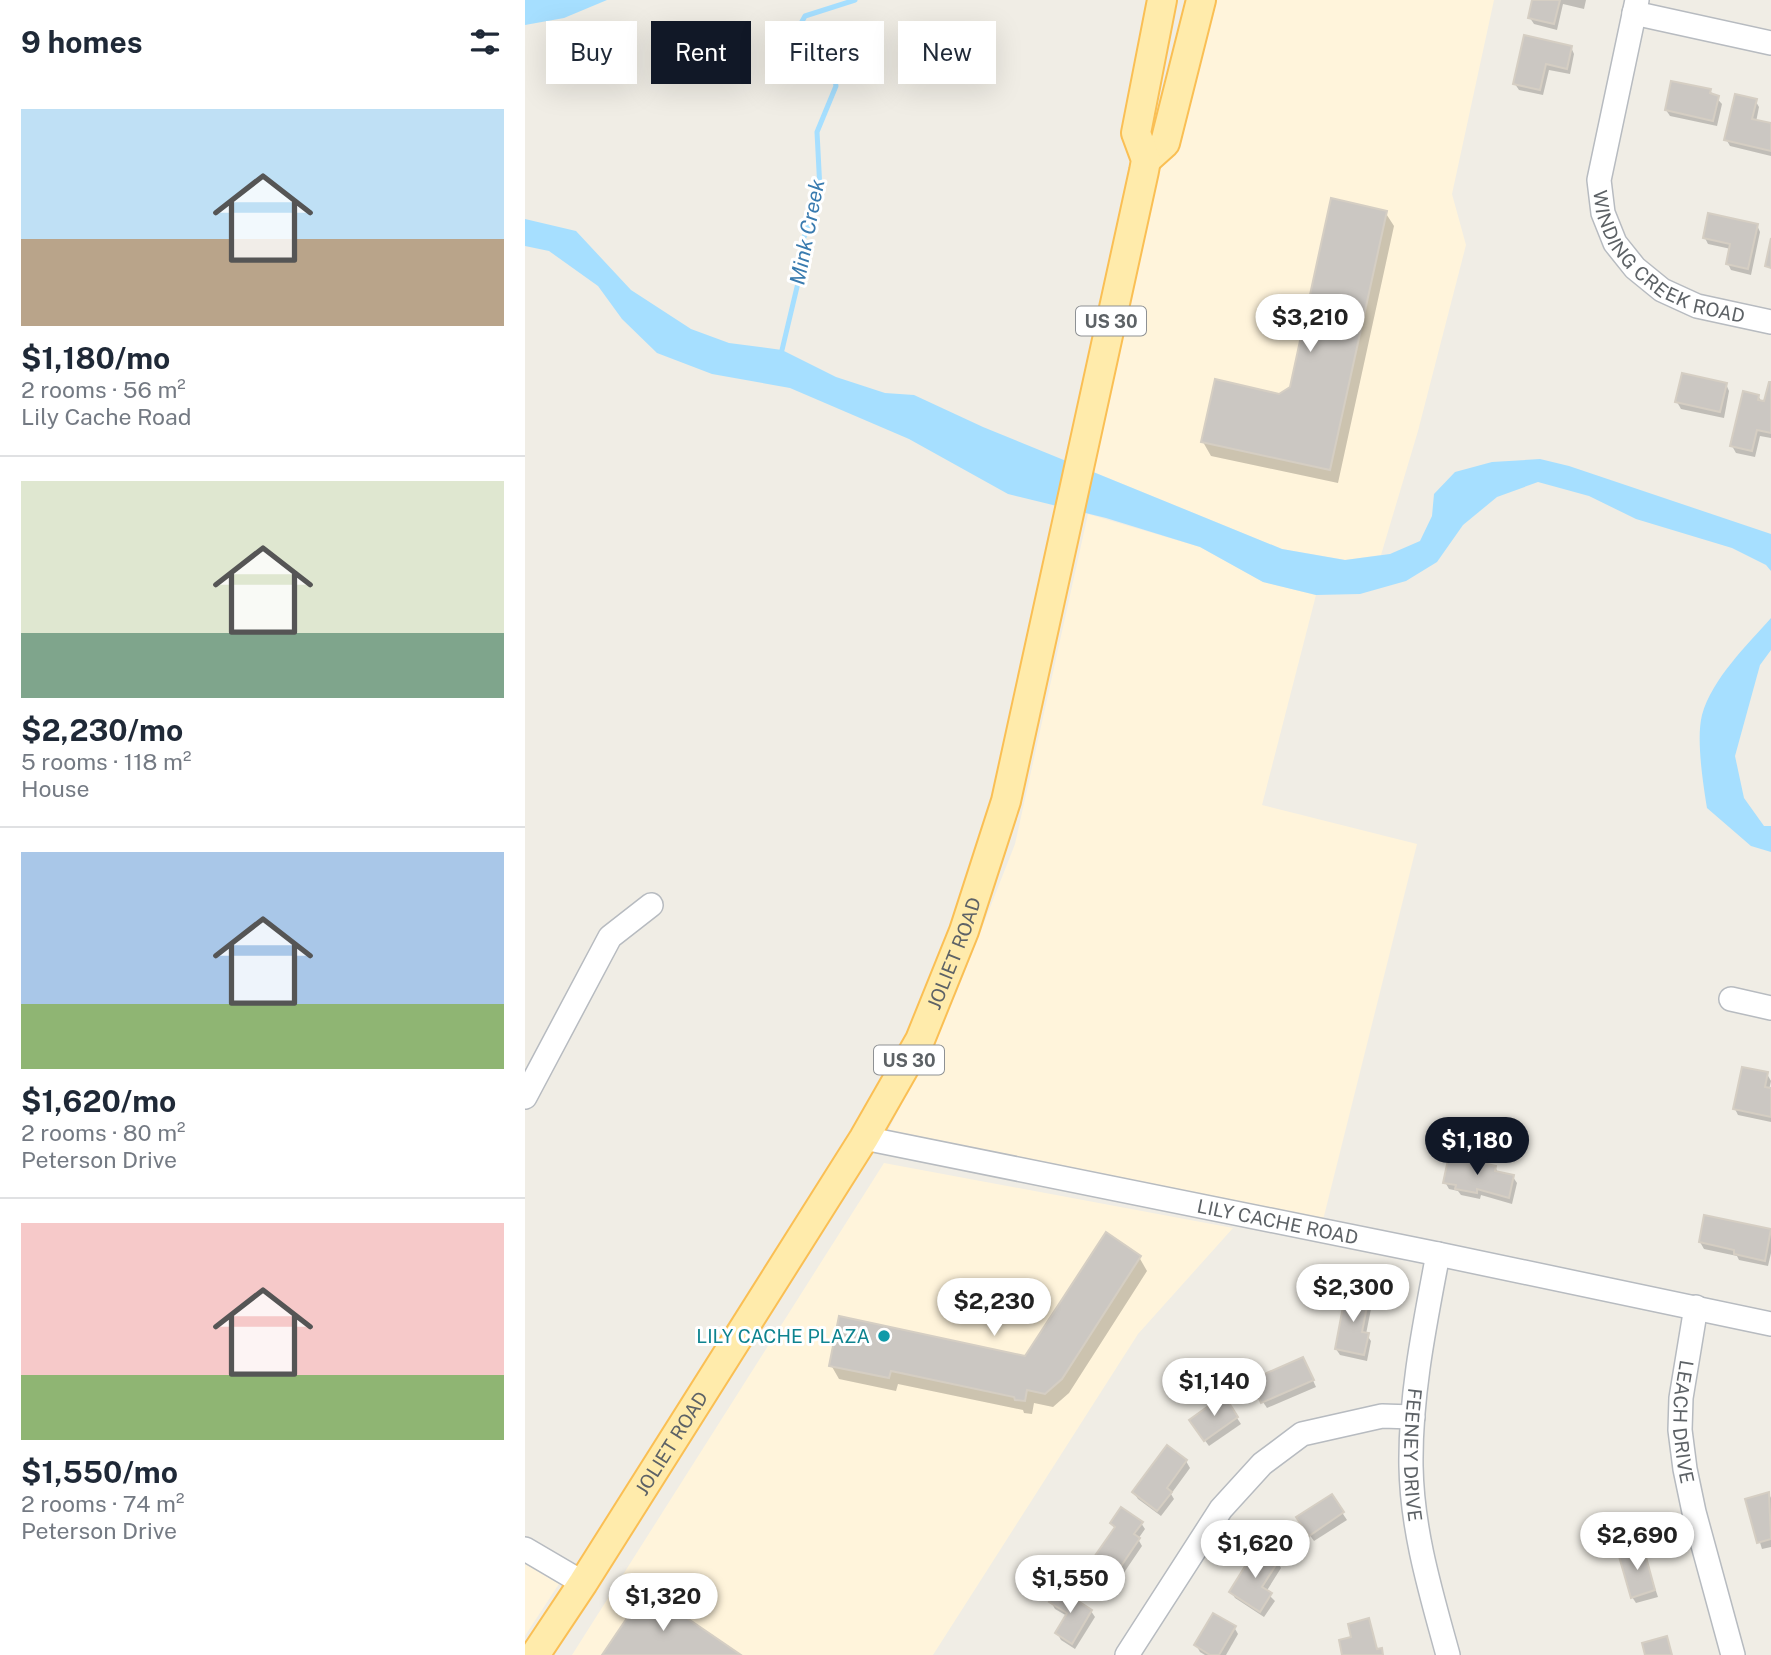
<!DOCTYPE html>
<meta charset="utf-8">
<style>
:root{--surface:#fff;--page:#f6f6f7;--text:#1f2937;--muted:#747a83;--line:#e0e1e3;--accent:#111827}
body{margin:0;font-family:"Public Sans",sans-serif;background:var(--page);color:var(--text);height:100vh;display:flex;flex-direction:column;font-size:26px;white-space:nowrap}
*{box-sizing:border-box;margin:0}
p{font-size:23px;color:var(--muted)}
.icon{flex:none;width:38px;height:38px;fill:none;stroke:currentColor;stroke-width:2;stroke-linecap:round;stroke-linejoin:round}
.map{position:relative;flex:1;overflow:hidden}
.panel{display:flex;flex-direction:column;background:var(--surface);width:525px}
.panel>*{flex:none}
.top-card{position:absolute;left:21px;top:21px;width:665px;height:63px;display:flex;gap:14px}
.price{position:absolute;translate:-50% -60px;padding:0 16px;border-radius:24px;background:#fff;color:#222;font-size:23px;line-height:46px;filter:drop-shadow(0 2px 4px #0008)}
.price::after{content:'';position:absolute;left:50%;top:42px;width:21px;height:16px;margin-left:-10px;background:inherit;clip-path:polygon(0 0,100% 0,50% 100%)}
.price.on{background:var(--accent);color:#fff}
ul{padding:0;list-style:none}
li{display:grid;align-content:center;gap:14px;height:371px;padding:0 21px}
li+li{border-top:2px solid var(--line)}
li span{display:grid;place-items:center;height:217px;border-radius:0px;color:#555}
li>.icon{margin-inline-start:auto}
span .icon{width:126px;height:126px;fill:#fffc;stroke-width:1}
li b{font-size:30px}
h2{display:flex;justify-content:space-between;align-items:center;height:84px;padding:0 21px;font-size:30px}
.tag{padding:0 24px;border-radius:0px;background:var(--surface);box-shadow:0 7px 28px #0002;font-size:24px;line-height:63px}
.tag.on{background:var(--accent);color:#fff}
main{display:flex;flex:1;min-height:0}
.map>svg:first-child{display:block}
.commercial{fill:#fff4db}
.water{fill:#a6dfff}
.shadow{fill:#0003}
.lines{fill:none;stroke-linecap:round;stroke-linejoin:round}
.stream{stroke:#a6dfff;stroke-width:5}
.building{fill:#cbc7c2;stroke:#d5cec3;stroke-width:2}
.minor-casing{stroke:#b7bbc0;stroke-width:26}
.major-casing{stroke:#fabf54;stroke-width:32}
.minor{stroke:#fff;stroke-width:23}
.major{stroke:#ffebab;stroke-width:28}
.culture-dot{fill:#0f9aa8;stroke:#fff;stroke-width:2.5}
.labels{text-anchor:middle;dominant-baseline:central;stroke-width:6;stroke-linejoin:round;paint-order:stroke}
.shield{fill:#fff;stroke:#8e9194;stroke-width:2}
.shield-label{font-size:18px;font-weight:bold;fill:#5d6266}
.street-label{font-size:19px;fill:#5d6266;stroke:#fff}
.culture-label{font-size:19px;fill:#0d838f;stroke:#fff;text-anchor:end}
.water-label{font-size:21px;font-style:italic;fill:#397baf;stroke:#fff}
</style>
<main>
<section class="panel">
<h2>9 homes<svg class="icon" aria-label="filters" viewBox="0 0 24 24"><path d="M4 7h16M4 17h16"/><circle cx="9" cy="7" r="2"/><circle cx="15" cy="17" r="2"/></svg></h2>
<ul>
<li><span style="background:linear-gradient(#bfe0f5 60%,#b9a48a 0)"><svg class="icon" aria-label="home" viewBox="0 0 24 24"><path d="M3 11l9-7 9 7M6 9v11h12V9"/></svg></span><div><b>$1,180/mo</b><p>2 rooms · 56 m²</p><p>Lily Cache Road</p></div></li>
<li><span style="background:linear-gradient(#dfe7d0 70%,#7fa58c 0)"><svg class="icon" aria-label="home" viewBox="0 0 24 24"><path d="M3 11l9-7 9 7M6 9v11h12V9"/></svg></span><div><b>$2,230/mo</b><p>5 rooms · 118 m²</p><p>House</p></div></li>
<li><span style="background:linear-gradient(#a9c7e8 70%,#8fb573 0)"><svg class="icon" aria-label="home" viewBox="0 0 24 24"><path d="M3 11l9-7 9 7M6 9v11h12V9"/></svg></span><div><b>$1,620/mo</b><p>2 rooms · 80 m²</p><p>Peterson Drive</p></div></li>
<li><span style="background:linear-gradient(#f6c9c9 70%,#8fb573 0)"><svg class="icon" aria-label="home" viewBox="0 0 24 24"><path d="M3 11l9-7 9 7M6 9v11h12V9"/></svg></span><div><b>$1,550/mo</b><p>2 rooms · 74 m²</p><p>Peterson Drive</p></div></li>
</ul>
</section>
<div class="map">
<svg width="1246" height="1655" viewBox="0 0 1246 1655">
<rect width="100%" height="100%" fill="#f0ede5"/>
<g class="commercial">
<path d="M 661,0 L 969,0 L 927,194 L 941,245 L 893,431 L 856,555 L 821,560 L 757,549 L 566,471 Z"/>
<path d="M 563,514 L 675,547 L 738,582 L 791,595 L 737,805 L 892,844 L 797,1224 L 362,1133 L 431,994 L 490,844 Z"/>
<path d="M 359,1163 L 708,1228 L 613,1334 L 408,1655 L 47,1655 Z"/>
<path d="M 0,1564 L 34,1584 L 0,1636 Z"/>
</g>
<g class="water">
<path d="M 0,0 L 82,0 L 39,18 L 0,25 Z"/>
<path d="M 0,219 L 51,231 L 106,290 L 166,329 L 204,343 L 257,350 L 311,377 L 360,393 L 389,395 L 458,427 L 757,549 L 820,560 L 865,554 L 895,541 L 907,516 L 909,494 L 930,472 L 967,462 L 1015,459 L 1044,466 L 1246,534 L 1246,571 L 1241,565 L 1207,548 L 1111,519 L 1064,496 L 1013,482 L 972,497 L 938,525 L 912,562 L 881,581 L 835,594 L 791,595 L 738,582 L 675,547 L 581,518 L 483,494 L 384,439 L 265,388 L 187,374 L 132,353 L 97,319 L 73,286 L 24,251 L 0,246 Z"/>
<path d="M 1246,618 L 1246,650 L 1235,665 L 1210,756 L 1219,798 L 1239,826 L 1246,826 L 1246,852 L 1226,846 L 1182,808 C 1178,783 1171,739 1177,715 C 1187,679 1222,645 1246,618 Z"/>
</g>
<g class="shadow">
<path d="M 1009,0 L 1061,0 L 1059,9 L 1038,4 L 1032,30 L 1009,24 L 1005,18 Z"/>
<path d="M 1046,47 L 1049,54 L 1045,74 L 1024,70 L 1018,95 L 994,90 L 990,84 Z"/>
<path d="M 1185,91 L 1197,104 L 1192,126 L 1145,116 L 1141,110 Z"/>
<path d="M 1230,100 L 1234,107 L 1231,122 L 1246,125 L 1246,156 L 1205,146 L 1201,139 Z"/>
<path d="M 860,212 L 869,226 L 813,483 L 686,456 L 678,442 L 767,388 Z"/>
<path d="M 1232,225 L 1235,232 L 1226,275 L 1206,270 L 1203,264 L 1206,249 L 1183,244 L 1180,238 Z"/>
<path d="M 1201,384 L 1204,391 L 1199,418 L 1156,409 L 1152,402 Z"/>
<path d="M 1246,384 L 1246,438 L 1235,436 L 1230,457 L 1211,453 L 1207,446 L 1233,396 L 1237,402 L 1241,403 Z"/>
<path d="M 1242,1074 L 1246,1081 L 1244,1090 L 1246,1090 L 1246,1122 L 1213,1115 L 1210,1109 Z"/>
<path d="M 970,1167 L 974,1174 L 988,1177 L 992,1183 L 987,1204 L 956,1195 L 955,1199 L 936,1195 L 933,1191 L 924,1189 L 920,1182 Z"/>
<path d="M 1246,1231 L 1246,1253 L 1243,1266 L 1214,1260 L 1212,1256 L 1179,1249 L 1175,1242 Z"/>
<path d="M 614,1257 L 622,1271 L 544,1393 L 528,1407 L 509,1403 L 507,1414 L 499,1413 L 498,1410 L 373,1384 L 371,1391 L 314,1379 L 306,1365 L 501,1358 Z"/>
<path d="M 843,1297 L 847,1304 L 841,1334 L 846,1341 L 842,1361 L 815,1355 L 811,1349 Z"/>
<path d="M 781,1365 L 791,1387 L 742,1408 L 738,1402 Z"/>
<path d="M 712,1418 L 716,1424 L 684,1446 L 670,1427 Z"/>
<path d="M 661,1461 L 665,1468 L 646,1494 L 649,1499 L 636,1516 L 613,1499 L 609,1493 Z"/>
<path d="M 1244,1494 L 1246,1498 L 1246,1547 L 1237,1549 L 1222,1501 Z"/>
<path d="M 806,1496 L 822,1520 L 789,1541 L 777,1524 Z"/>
<path d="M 616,1523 L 620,1529 L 613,1539 L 617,1546 L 594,1580 L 573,1566 L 570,1560 L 590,1529 L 587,1524 Z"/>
<path d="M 1117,1549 L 1133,1597 L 1111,1603 L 1107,1597 Z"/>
<path d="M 753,1562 L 756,1568 L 741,1592 L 750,1601 L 739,1617 L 710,1598 L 706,1592 Z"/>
<path d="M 526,1602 L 566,1611 L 570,1617 L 550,1649 L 536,1640 L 532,1633 L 542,1616 L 530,1609 Z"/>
<path d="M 709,1627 L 713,1634 L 701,1655 L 680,1655 L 675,1652 L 671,1645 Z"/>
</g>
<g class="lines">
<path class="stream" d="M 257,350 L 277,266 L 276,246 L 295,190 L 292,132 L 311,86 L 304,51 L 274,27 L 280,16 L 330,0"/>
</g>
<g class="building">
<path d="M 1007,0 L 1035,0 L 1029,24 L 1003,18 Z"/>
<path d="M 999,35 L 1047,46 L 1042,69 L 1021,64 L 1015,90 L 988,84 Z"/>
<path d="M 1146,81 L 1186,89 L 1185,93 L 1194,96 L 1188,121 L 1140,110 Z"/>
<path d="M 1210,94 L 1232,99 L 1227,119 L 1246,123 L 1246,151 L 1199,140 Z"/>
<path d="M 806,198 L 862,211 L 805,470 L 676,442 L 690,379 L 754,394 L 765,387 Z"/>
<path d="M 1183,213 L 1233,224 L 1223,269 L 1201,264 L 1205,244 L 1178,238 Z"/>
<path d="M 1246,238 L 1246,268 L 1240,266 Z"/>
<path d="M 1157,373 L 1202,383 L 1195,412 L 1150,402 Z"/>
<path d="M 1244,382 L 1246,382 L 1246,433 L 1232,430 L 1227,451 L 1205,446 L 1218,391 L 1234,395 L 1233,400 L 1239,401 Z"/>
<path d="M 1217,1067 L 1243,1072 L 1240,1087 L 1246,1088 L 1246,1117 L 1208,1109 Z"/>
<path d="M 924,1155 L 971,1166 L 970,1171 L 989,1175 L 984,1198 L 952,1189 L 952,1193 L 930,1189 L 931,1185 L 918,1183 Z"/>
<path d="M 1179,1215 L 1246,1229 L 1240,1261 L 1209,1254 L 1209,1250 L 1174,1242 Z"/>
<path d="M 581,1232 L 616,1256 L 537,1379 L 520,1394 L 502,1390 L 500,1401 L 490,1400 L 489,1397 L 366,1371 L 364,1378 L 304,1366 L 314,1316 L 500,1356 Z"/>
<path d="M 821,1291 L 844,1296 L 837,1332 L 844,1333 L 839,1355 L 810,1349 Z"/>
<path d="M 778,1357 L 789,1380 L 736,1403 L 726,1380 Z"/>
<path d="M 699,1395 L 713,1417 L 679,1441 L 664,1420 Z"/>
<path d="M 642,1445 L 662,1460 L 642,1488 L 647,1492 L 632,1511 L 607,1492 Z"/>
<path d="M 1244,1492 L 1246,1539 L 1232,1543 L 1220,1499 Z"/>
<path d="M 807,1494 L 819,1512 L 784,1536 L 771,1517 Z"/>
<path d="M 596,1507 L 618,1522 L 609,1534 L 615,1538 L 590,1575 L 567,1560 L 590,1527 L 585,1523 Z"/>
<path d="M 1118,1546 L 1130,1590 L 1106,1598 L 1093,1553 Z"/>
<path d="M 732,1547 L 754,1560 L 737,1587 L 747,1593 L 735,1612 L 704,1592 Z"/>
<path d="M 533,1588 L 567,1610 L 547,1644 L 530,1633 L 542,1613 L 524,1602 Z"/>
<path d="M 121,1590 L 216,1655 L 77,1655 Z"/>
<path d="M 688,1613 L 711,1626 L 694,1655 L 685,1655 L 669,1645 Z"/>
<path d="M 844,1618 L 852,1649 L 857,1648 L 858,1655 L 817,1655 L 814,1640 L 826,1637 L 823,1624 Z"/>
<path d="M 1142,1636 L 1147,1655 L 1120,1655 L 1117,1643 Z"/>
</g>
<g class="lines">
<g class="minor-casing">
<g id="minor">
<path id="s1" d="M 1112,0 L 1074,180 L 1078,213 L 1090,243 L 1110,268 L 1137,290 L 1172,306 L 1246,322"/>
<path d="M 1109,13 L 1246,43"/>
<path d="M 1206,999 L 1246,1008"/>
<path d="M 0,1097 L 85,937 L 126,905"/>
<path id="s2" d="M 339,1138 L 913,1254 L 1246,1324"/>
<path id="s3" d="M 913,1254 C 900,1323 885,1395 886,1466 C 887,1531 906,1593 923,1655"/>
<path id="s4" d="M 1171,1307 L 1156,1398 L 1155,1430 L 1160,1469 L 1169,1512 L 1208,1655"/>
<path d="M 0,1549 L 58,1583"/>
<path d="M 602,1655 L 696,1509 L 737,1464 L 777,1434 L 857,1416 L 888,1417"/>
</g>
</g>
<g class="major-casing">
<g id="major">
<path d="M 621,160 L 640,143 L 676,0"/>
<path id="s5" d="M 10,1655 L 58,1583 L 339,1138 L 395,1040 L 439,931 L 481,801 L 619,171 L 621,160 L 611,133 L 637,0"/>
</g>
</g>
<use href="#minor" class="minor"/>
<use href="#major" class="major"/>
</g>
<circle class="culture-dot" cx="359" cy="1336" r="7"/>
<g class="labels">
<g class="shield">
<rect x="551" y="306.5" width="70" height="29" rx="5"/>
<rect x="349" y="1045.5" width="70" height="29" rx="5"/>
</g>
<g class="shield-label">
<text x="586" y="321">US 30</text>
<text x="384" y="1060">US 30</text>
</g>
<g class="street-label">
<text stroke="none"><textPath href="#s1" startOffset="299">WINDING CREEK ROAD</textPath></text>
<text stroke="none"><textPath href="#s5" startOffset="819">JOLIET ROAD</textPath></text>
<text stroke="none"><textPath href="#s2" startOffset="422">LILY CACHE ROAD</textPath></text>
<text stroke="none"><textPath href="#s4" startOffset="116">LEACH DRIVE</textPath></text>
<text stroke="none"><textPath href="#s5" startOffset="252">JOLIET ROAD</textPath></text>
<text stroke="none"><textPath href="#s3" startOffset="203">FEENEY DRIVE</textPath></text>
</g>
<g class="culture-label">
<text x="345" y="1336">LILY CACHE PLAZA</text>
</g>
<g class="water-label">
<text transform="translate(282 232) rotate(-79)">Mink Creek</text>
</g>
</g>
</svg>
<b class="price" style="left:785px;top:354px">$3,210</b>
<b class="price on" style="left:952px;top:1177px">$1,180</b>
<b class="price" style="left:828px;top:1324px">$2,300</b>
<b class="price" style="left:469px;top:1338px">$2,230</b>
<b class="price" style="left:689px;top:1418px">$1,140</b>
<b class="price" style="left:1112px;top:1572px">$2,690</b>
<b class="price" style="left:730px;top:1580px">$1,620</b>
<b class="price" style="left:545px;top:1615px">$1,550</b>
<b class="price" style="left:138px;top:1633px">$1,320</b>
<div class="top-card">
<a class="tag">Buy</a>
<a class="tag on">Rent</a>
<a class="tag">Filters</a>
<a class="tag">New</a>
</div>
</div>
</main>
